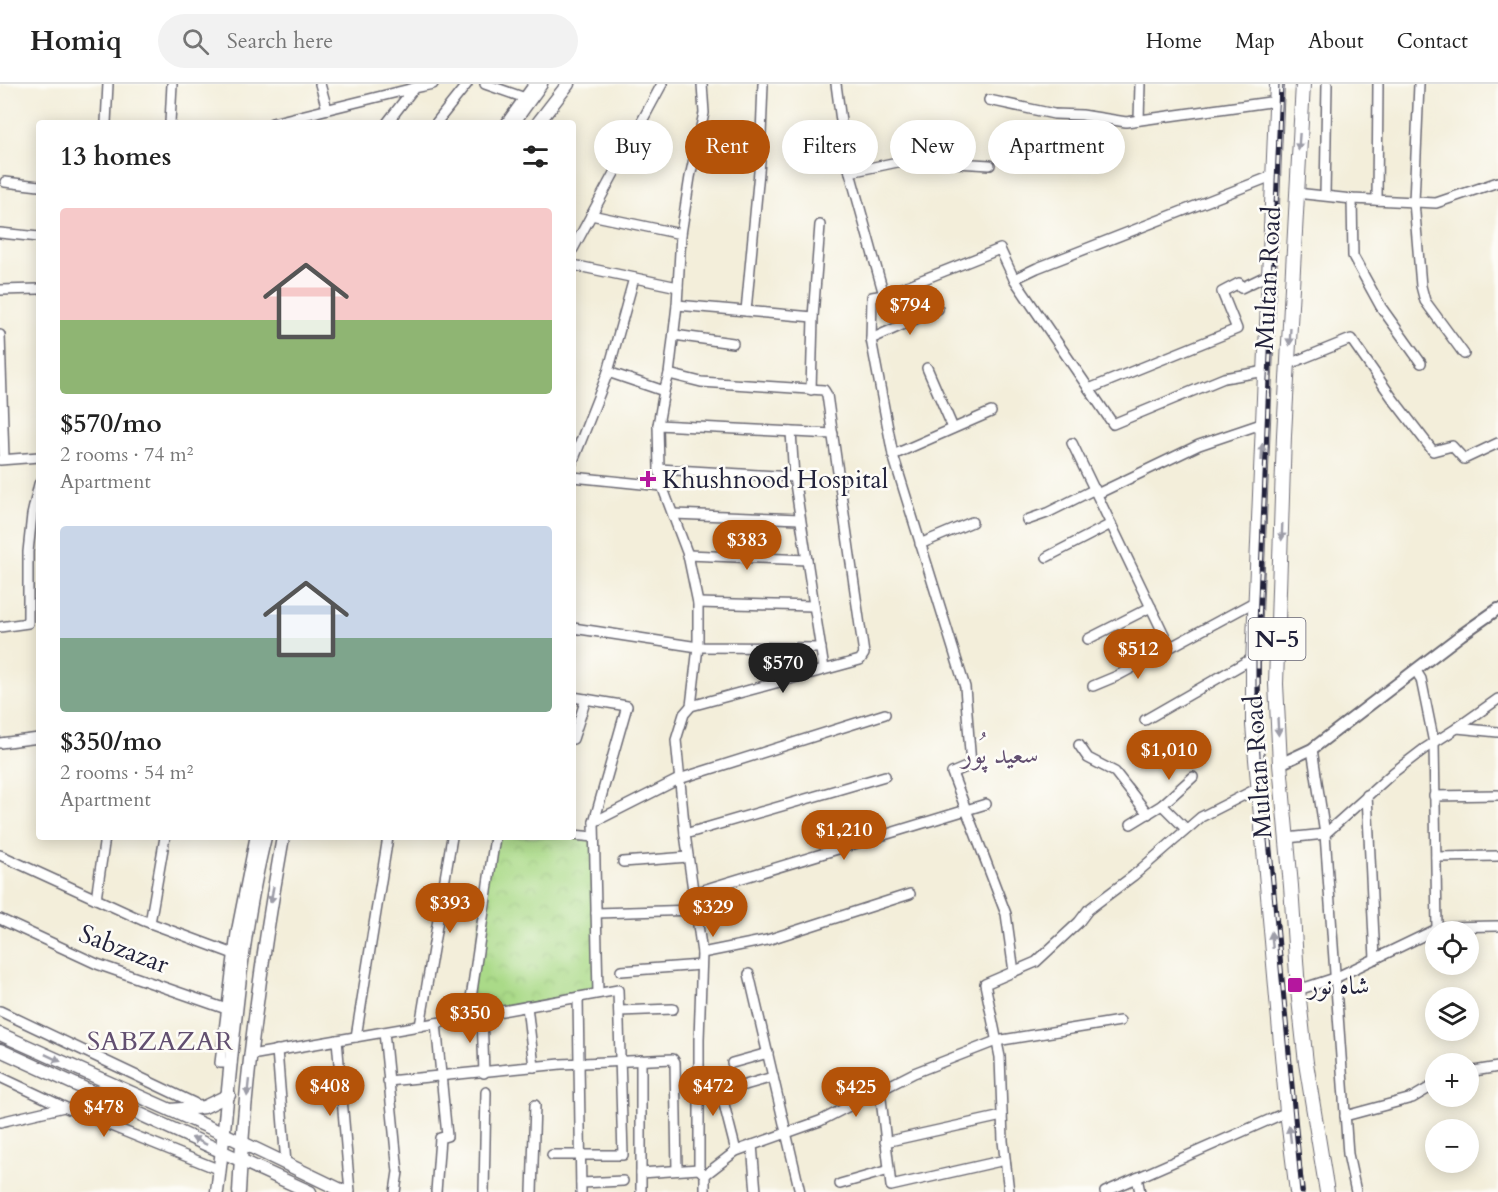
<!DOCTYPE html>
<meta charset="utf-8">
<style>
:root{--surface:#fff;--page:#f2f2f2;--text:#222;--muted:#767676;--line:#e0e0e0;--accent:#b45309}
body{margin:0;font-family:Cardo,Amiri,serif;background:var(--page);color:var(--text);height:100vh;display:flex;flex-direction:column;font-size:22px;white-space:nowrap}
*{box-sizing:border-box;margin:0}
p{font-size:20px;color:var(--muted)}
.icon{flex:none;width:33px;height:33px;fill:none;stroke:currentColor;stroke-width:2;stroke-linecap:round;stroke-linejoin:round}
.map{position:relative;flex:1;overflow:hidden}
.side{position:absolute;left:36px;top:36px;width:540px;height:720px;display:flex;flex-direction:column;background:var(--surface);border-radius:6px;box-shadow:0 3px 15px #0003}
.side>*{flex:none}
.top-card{position:absolute;left:594px;top:36px;width:570px;height:54px;display:flex;gap:12px}
.fabs{position:absolute;left:1425px;top:837px;display:grid;gap:12px}
.fabs a{display:grid;place-items:center;width:54px;height:54px;border-radius:50%;background:var(--surface);box-shadow:0 3px 15px #0003;font-size:30px}
.price{position:absolute;translate:-50% -51px;padding:0 14px;border-radius:21px;background:var(--accent);color:#fff;font-size:20px;line-height:39px;filter:drop-shadow(0 2px 3px #0008)}
.price::after{content:'';position:absolute;left:50%;top:36px;width:18px;height:14px;margin-left:-9px;background:inherit;clip-path:polygon(0 0,100% 0,50% 100%)}
.price.on{background:#222;color:#fff}
ul{padding:0;list-style:none}
li{display:grid;align-content:center;gap:12px;height:318px;padding:0 24px}
li span{display:grid;place-items:center;height:186px;border-radius:6px;color:#555}
li>.icon{margin-inline-start:auto}
span .icon{width:108px;height:108px;fill:#fffc;stroke-width:1}
li b{font-size:26px}
h2{display:flex;justify-content:space-between;align-items:center;height:72px;padding:0 24px;font-size:26px}
.chip{padding:0 21px;border-radius:27px;background:var(--surface);box-shadow:0 3px 15px #0003;font-size:21px;line-height:54px}
.chip.on{background:var(--accent);color:#fff}
header{display:flex;align-items:center;gap:36px;box-sizing:border-box;height:84px;padding:0 30px;background:var(--surface);border-bottom:2px solid var(--line)}
header strong{font-size:28px}
nav{display:flex;gap:33px;margin-inline-start:auto;font-size:21px}
.search{width:420px;height:54px;background:var(--page);display:flex;align-items:center;gap:15px;box-sizing:border-box;padding:0 21px;border-radius:33px;color:var(--muted);font-size:22px}
.map>svg:first-child{display:block}
.park{fill:url(#park-crowns);stroke:#667e62;stroke-width:1.5}
.lines{fill:none;stroke-linecap:round;stroke-linejoin:round}
.minor-casing{stroke:#6b6973;stroke-width:12}
.tertiary-casing{stroke:#6b6973;stroke-width:14}
.secondary-casing{stroke:#6b6973;stroke-width:15}
.primary-casing{stroke:#6b6973;stroke-width:16}
.minor{stroke:#fff;stroke-width:9}
.tertiary{stroke:#fff;stroke-width:10}
.secondary{stroke:#fff;stroke-width:12}
.primary{stroke:#fff;stroke-width:14}
.rail-casing{stroke:#22223b;stroke-width:5}
.rail{stroke:#fdfcf7;stroke-width:3;stroke-dasharray:9;stroke-linecap:butt}
.oneway{fill:#9c9ca7}
.poi-dot{fill:#b5179e;stroke:#fdfcf7;stroke-width:2}
.labels{text-anchor:middle;dominant-baseline:central;stroke-width:5;stroke-linejoin:round;paint-order:stroke}
.shield{fill:#fdfcf7;stroke:#646373;stroke-width:1.5}
.shield-label{font-size:24px;font-weight:bold;fill:#22223b}
.street-label{font-size:26px;fill:#22223b;stroke:#fdfcf7}
.poi-label{font-size:26px;fill:#22223b;stroke:#fdfcf7;text-anchor:start}
.neighbourhood-label{font-size:27px;fill:#624f70;stroke:#fdfcf7}
</style>
<header>
<strong>Homiq</strong>
<div class="search"><svg class="icon" aria-label="search" viewBox="0 0 24 24"><circle cx="10" cy="10" r="6"/><path d="M15 15l6 6"/></svg>Search here</div>
<nav><a>Home</a><a>Map</a><a>About</a><a>Contact</a></nav>
</header>
<div class="map">
<svg width="1498" height="1108" viewBox="0 0 1498 1108">
<defs>
<pattern id="park-crowns" width="20" height="18" patternUnits="userSpaceOnUse" patternTransform="scale(1.5)"><rect width="20" height="18" fill="#aada88"/><path d="M2 6a3 3 0 1 1 6 0M12 15a3 3 0 1 1 6 0" fill="none" stroke="#92bb76"/></pattern>
</defs>
<rect width="100%" height="100%" fill="#fdfcf7"/>
<filter id="ink" filterUnits="userSpaceOnUse"><feTurbulence type="fractalNoise" baseFrequency=".0167" numOctaves="2"/><feDisplacementMap in="SourceGraphic" scale="12" xChannelSelector="R" yChannelSelector="G"/><feConvolveMatrix kernelMatrix="1 2 1 2 8 2 1 2 1" color-interpolation-filters="sRGB"/></filter>
<filter id="wash" filterUnits="userSpaceOnUse"><feTurbulence type="fractalNoise" baseFrequency=".008" numOctaves="4" result="noise"/><feDisplacementMap in="SourceGraphic" scale="24" xChannelSelector="R" yChannelSelector="G"/><feGaussianBlur stdDeviation="1.35" result="paint"/><feColorMatrix in="noise" values="0 0 0 0 0 0 0 0 0 0 0 0 0 0 0 0 0 1.4 0 .05"/><feComposite in="paint" operator="in"/></filter>
<g filter="url(#wash)">
<rect width="100%" height="100%" fill="#f3eeda"/>
<path class="park" d="M 492,753 L 594,753 L 598,909 L 468,934 Z"/>
</g>
<g filter="url(#ink)">
<g class="lines">
<g class="minor-casing">
<g id="minor">
<path d="M 320,0 L 327,25"/>
<path d="M 485,0 L 528,15"/>
<path d="M 836,0 L 846,74 L 884,211"/>
<path d="M 1419,0 L 1414,118 L 1421,202 L 1425,217 L 1464,270"/>
<path d="M 989,16 L 1054,30 L 1082,31 L 1126,38 L 1277,17"/>
<path d="M 1139,36 L 1140,0"/>
<path d="M 106,39 L 108,0"/>
<path d="M 170,39 L 172,0"/>
<path d="M 272,39 L 414,4"/>
<path d="M 387,39 L 414,4 L 433,0"/>
<path d="M 436,39 L 467,0"/>
<path d="M 506,39 L 534,0"/>
<path d="M 850,88 L 907,76 L 990,81"/>
<path d="M 5,98 L 39,102"/>
<path d="M 1296,109 L 1352,115 L 1436,119 L 1498,98"/>
<path d="M 1325,111 L 1327,0"/>
<path d="M 1352,115 L 1353,172 L 1381,223 L 1421,279"/>
<path d="M 1377,116 L 1378,0"/>
<path d="M 591,131 L 681,150"/>
<path d="M 0,149 L 39,153"/>
<path d="M 573,165 L 662,0"/>
<path d="M 573,181 L 678,203"/>
<path d="M 1014,195 L 1037,184 L 1272,92"/>
<path d="M 0,206 L 39,205"/>
<path d="M 677,221 L 813,233"/>
<path d="M 746,227 L 760,77 L 763,0"/>
<path d="M 0,251 L 4,375"/>
<path d="M 674,251 L 733,259"/>
<path d="M 871,255 L 938,225"/>
<path d="M 1289,280 L 1351,255 L 1393,315 L 1433,367 L 1452,362 L 1464,375 L 1498,359"/>
<path d="M 927,284 L 953,344"/>
<path d="M 608,288 L 664,307"/>
<path d="M 669,290 L 701,298 L 824,306 L 827,311 L 864,570 L 860,576 L 691,622 L 684,630 L 676,656 L 685,750 L 702,869 L 699,955 L 699,1085 L 705,1091 L 705,1108"/>
<path d="M 1089,305 L 1237,245 L 1222,208 L 1239,199 L 1241,204 L 1270,190"/>
<path d="M 811,306 L 813,233 L 820,141"/>
<path d="M 658,341 L 833,350"/>
<path d="M 791,348 L 794,393 L 824,585"/>
<path d="M 1072,359 L 1170,563"/>
<path d="M 893,371 L 991,328"/>
<path d="M 0,376 L 39,373"/>
<path d="M 573,377 L 608,288 L 634,194"/>
<path d="M 659,385 L 794,393"/>
<path d="M 573,393 L 662,402"/>
<path d="M 1097,410 L 1199,361 L 1264,339"/>
<path d="M 673,430 L 800,435"/>
<path d="M 1027,436 L 1047,429 L 1095,405"/>
<path d="M 920,460 L 972,438"/>
<path d="M 688,471 L 807,476"/>
<path d="M 1047,473 L 1111,440"/>
<path d="M 698,519 L 814,522"/>
<path d="M 0,543 L 28,539 L 28,468 L 32,431 L 39,400"/>
<path d="M 573,544 L 698,563 L 821,564"/>
<path d="M 1088,555 L 1151,523"/>
<path d="M 1416,587 L 1421,595 L 1434,659 L 1437,844"/>
<path d="M 1093,602 L 1117,592 L 1256,517"/>
<path d="M 573,613 L 627,622 L 594,738 L 598,909"/>
<path d="M 691,622 L 698,563 L 698,519 L 688,471 L 662,402 L 659,385 L 658,341 L 664,307 L 669,290 L 677,221 L 681,150 L 690,93 L 704,29 L 702,0"/>
<path d="M 1145,636 L 1253,574"/>
<path d="M 1457,644 L 1498,648"/>
<path d="M 573,655 L 586,615"/>
<path d="M 0,659 L 39,654"/>
<path d="M 1079,661 L 1088,674 L 1115,688 L 1148,730"/>
<path d="M 1312,665 L 1325,750 L 1348,1070 L 1356,1108"/>
<path d="M 1367,711 L 1375,875"/>
<path d="M 1434,712 L 1498,711"/>
<path d="M 1162,721 L 1186,745"/>
<path d="M 594,738 L 679,695 L 885,630"/>
<path d="M 1131,740 L 1162,721 L 1193,693"/>
<path d="M 685,750 L 885,692"/>
<path d="M 573,751 L 594,753"/>
<path d="M 1287,754 L 1325,750 L 1394,688 L 1424,665 L 1457,644 L 1498,615"/>
<path d="M 0,771 L 142,836 L 242,873"/>
<path d="M 1436,773 L 1498,772"/>
<path d="M 623,778 L 688,773"/>
<path d="M 693,809 L 986,720"/>
<path d="M 96,815 L 105,753"/>
<path d="M 596,829 L 696,826"/>
<path d="M 0,835 L 97,880 L 235,928"/>
<path d="M 150,839 L 165,753"/>
<path d="M 702,869 L 767,856 L 910,810"/>
<path d="M 621,887 L 701,881"/>
<path d="M 1014,888 L 1006,830 L 952,689 L 971,681 L 965,603 L 893,371 L 871,255 L 872,213 L 884,211 L 1000,165 L 1014,195 L 1113,340 L 1224,294 L 1266,287"/>
<path d="M 749,890 L 800,1108"/>
<path d="M 1298,906 L 1335,894 L 1441,843 L 1498,842"/>
<path d="M 578,913 L 581,1108"/>
<path d="M 527,922 L 534,983"/>
<path d="M 0,927 L 194,1019 L 197,1025"/>
<path d="M 619,927 L 673,925"/>
<path d="M 482,931 L 484,989"/>
<path d="M 468,934 L 495,753"/>
<path d="M 420,942 L 452,753"/>
<path d="M 384,948 L 398,1088 L 395,1108"/>
<path d="M 356,953 L 388,753"/>
<path d="M 337,956 L 350,1108"/>
<path d="M 277,966 L 286,1080"/>
<path d="M 251,971 L 436,939 L 618,906 L 623,1071 L 552,1071"/>
<path d="M 232,979 L 220,979 L 236,849 L 255,753"/>
<path d="M 732,979 L 768,969"/>
<path d="M 1468,988 L 1498,983"/>
<path d="M 0,993 L 64,1023 L 220,1086"/>
<path d="M 717,993 L 736,1067"/>
<path d="M 388,997 L 561,980 L 673,975 L 675,978 L 677,1086"/>
<path d="M 745,1001 L 773,993"/>
<path d="M 880,1006 L 891,1102 L 1005,1076"/>
<path d="M 1345,1032 L 1412,1014 L 1436,1000"/>
<path d="M 0,1038 L 64,1023"/>
<path d="M 885,1058 L 1002,1032"/>
<path d="M 752,1061 L 756,1108"/>
<path d="M 641,1089 L 699,1085"/>
<path d="M 705,1091 L 736,1067 L 820,1037 L 914,989 L 996,957 L 1120,937"/>
<path d="M 1137,1094 L 1140,1108"/>
<path d="M 581,1099 L 623,1097"/>
<path d="M 840,1100 L 889,1086"/>
<path d="M 436,1108 L 440,1054 L 447,1052 L 436,939"/>
<path d="M 484,1108 L 486,1008"/>
<path d="M 532,1108 L 535,1021"/>
<path d="M 641,1108 L 641,976"/>
<path d="M 1009,1108 L 1003,1057 L 1000,973 L 985,900 L 1036,878 L 1079,838 L 1088,826 L 1097,819 L 1133,792 L 1201,733 L 1258,704"/>
<path d="M 1105,1108 L 1287,1028"/>
</g>
</g>
<g class="tertiary-casing">
<path id="tertiary" d="M 1280,680 L 1312,665 L 1461,551 L 1498,525"/>
</g>
<g class="secondary-casing">
<g id="secondary">
<path d="M 513,39 L 541,0"/>
<path d="M 538,39 L 568,0"/>
<path d="M 0,950 L 224,1050 L 345,1108"/>
<path d="M 0,966 L 310,1108"/>
<path d="M 171,1026 L 204,1023 L 229,1011"/>
<path d="M 217,1108 C 232,989 236,870 265,753"/>
<path d="M 239,1108 C 245,989 262,870 283,753"/>
</g>
</g>
<g class="primary-casing">
<g id="primary">
<path d="M 1277,0 L 1253,580 L 1253,641 L 1287,1028 L 1297,1108"/>
<path d="M 1303,0 L 1284,351 L 1276,600 L 1280,680 L 1291,802 L 1298,906 L 1306,979 L 1327,1108"/>
</g>
</g>
<use href="#minor" class="minor"/>
<use href="#tertiary" class="tertiary"/>
<use href="#secondary" class="secondary"/>
<use href="#primary" class="primary"/>
<g class="rail-casing">
<path id="rail" d="M 1281,0 L 1258,564 L 1258,615 L 1265,713 L 1302,1108"/>
</g>
<use href="#rail" class="rail"/>
</g>
<defs><path id="oneway-solid" d="M-6-.8H1V-3.2L6.5 0L1 3.2V.8H-6Z" transform="scale(1.5)"/></defs>
<g class="oneway">
<use href="#oneway-solid" transform="translate(1299 58) rotate(94)"/>
<use href="#oneway-solid" transform="translate(1290 253) rotate(93)"/>
<use href="#oneway-solid" transform="translate(1262 368) rotate(-87)"/>
<use href="#oneway-solid" transform="translate(1282 448) rotate(92)"/>
<use href="#oneway-solid" transform="translate(1278 643) rotate(87)"/>
<use href="#oneway-solid" transform="translate(272 811) rotate(100)"/>
<use href="#oneway-solid" transform="translate(1272 856) rotate(-95)"/>
<use href="#oneway-solid" transform="translate(53 974) rotate(25)"/>
<use href="#oneway-solid" transform="translate(248 1004) rotate(96)"/>
<use href="#oneway-solid" transform="translate(1290 1050) rotate(-97)"/>
<use href="#oneway-solid" transform="translate(199 1057) rotate(-155)"/>
</g>
</g>
<g class="poi-dot">
<path d="M645 386h6v6h6v6h-6v6h-6v-6h-6v-6h6z"/>
<rect x="1287" y="893" width="16" height="16" rx="3"/>
</g>
<g class="labels">
<rect class="shield" x="1248.5" y="534" width="57" height="42" rx="4.5"/>
<g class="shield-label">
<text x="1277" y="555">N-5</text>
</g>
<g class="street-label">
<text transform="translate(1268 194) rotate(-87)">Multan Road</text>
<text transform="translate(1258 683) rotate(-94)">Multan Road</text>
<text transform="translate(124 865) rotate(21)">Sabzazar</text>
</g>
<g class="poi-label">
<text x="662" y="395">Khushnood Hospital</text>
<text x="1308" y="901">شاہ نور</text>
</g>
<g class="neighbourhood-label">
<text x="1000" y="670">سعید پُور</text>
<text x="160" y="957">SABZAZAR</text>
</g>
</g>
</svg>
<div class="fabs">
<a><svg class="icon" aria-label="locate" viewBox="0 0 24 24"><circle cx="12" cy="12" r="6"/><path d="M12 2v4M12 18v4M2 12h4M18 12h4"/></svg></a>
<a><svg class="icon" aria-label="layers" viewBox="0 0 24 24"><path d="M12 4l9 5-9 5-9-5zM3 14l9 5 9-5"/></svg></a>
<a>+</a>
<a>−</a>
</div>
<b class="price" style="left:910px;top:252px">$794</b>
<b class="price" style="left:747px;top:487px">$383</b>
<b class="price" style="left:1138px;top:596px">$512</b>
<b class="price on" style="left:783px;top:610px">$570</b>
<b class="price" style="left:1169px;top:697px">$1,010</b>
<b class="price" style="left:844px;top:777px">$1,210</b>
<b class="price" style="left:450px;top:850px">$393</b>
<b class="price" style="left:713px;top:854px">$329</b>
<b class="price" style="left:470px;top:960px">$350</b>
<b class="price" style="left:330px;top:1033px">$408</b>
<b class="price" style="left:713px;top:1033px">$472</b>
<b class="price" style="left:856px;top:1034px">$425</b>
<b class="price" style="left:104px;top:1054px">$478</b>
<div class="top-card">
<a class="chip">Buy</a>
<a class="chip on">Rent</a>
<a class="chip">Filters</a>
<a class="chip">New</a>
<a class="chip">Apartment</a>
</div>
<section class="side">
<h2>13 homes<svg class="icon" aria-label="filters" viewBox="0 0 24 24"><path d="M4 7h16M4 17h16"/><circle cx="9" cy="7" r="2"/><circle cx="15" cy="17" r="2"/></svg></h2>
<ul>
<li><span style="background:linear-gradient(#f6c9c9 60%,#8fb573 0)"><svg class="icon" aria-label="home" viewBox="0 0 24 24"><path d="M3 11l9-7 9 7M6 9v11h12V9"/></svg></span><div><b>$570/mo</b><p>2 rooms · 74 m²</p><p>Apartment</p></div></li>
<li><span style="background:linear-gradient(#c9d6e8 60%,#7fa58c 0)"><svg class="icon" aria-label="home" viewBox="0 0 24 24"><path d="M3 11l9-7 9 7M6 9v11h12V9"/></svg></span><div><b>$350/mo</b><p>2 rooms · 54 m²</p><p>Apartment</p></div></li>
</ul>
</section>
</div>
